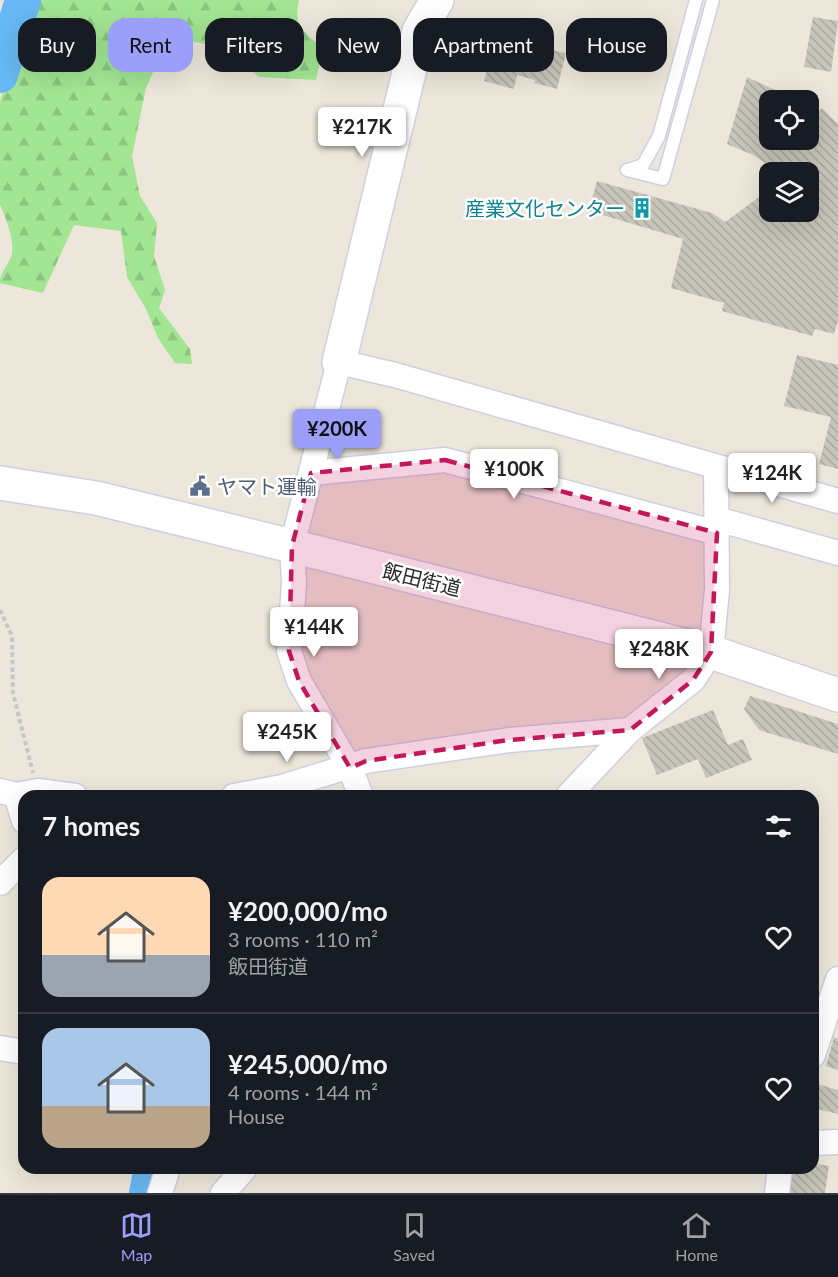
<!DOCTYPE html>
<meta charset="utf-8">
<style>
:root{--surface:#171b24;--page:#20242c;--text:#f1f3f6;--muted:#9ea1a6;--line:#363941;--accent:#9c9ffa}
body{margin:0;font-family:Lato,"Noto Sans JP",sans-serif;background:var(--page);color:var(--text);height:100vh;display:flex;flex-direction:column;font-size:22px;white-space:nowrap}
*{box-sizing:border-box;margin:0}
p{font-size:20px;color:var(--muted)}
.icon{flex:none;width:33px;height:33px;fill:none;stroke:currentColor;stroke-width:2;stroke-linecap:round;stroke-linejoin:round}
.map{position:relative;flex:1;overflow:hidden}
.sheet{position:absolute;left:18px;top:790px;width:801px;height:384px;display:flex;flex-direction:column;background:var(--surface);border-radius:18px;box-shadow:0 6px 24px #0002}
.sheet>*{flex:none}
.banner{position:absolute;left:18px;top:18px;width:802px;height:54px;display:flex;gap:12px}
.buttons{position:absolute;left:759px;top:90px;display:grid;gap:12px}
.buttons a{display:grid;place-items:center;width:60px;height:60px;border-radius:12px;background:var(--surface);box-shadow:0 6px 24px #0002;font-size:30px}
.price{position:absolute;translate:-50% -51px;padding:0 14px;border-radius:6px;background:#fff;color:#222;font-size:20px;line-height:39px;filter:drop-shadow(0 2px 3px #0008)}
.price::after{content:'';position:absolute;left:50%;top:36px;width:18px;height:14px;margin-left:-9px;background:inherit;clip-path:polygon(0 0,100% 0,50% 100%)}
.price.current{background:var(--accent);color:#111}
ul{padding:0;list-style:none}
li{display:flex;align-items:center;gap:18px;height:150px;padding:0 24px}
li+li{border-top:2px solid var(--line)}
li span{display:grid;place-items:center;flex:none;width:168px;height:120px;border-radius:18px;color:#555}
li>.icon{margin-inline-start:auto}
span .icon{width:72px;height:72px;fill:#fffc;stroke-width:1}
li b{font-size:26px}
h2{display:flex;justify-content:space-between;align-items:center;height:72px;padding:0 24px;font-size:26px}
.tag{padding:0 21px;border-radius:18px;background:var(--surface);box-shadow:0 6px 24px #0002;font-size:21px;line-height:54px}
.tag.current{background:var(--accent);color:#111}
.tab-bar{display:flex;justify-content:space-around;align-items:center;height:84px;border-top:2px solid var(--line);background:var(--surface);font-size:16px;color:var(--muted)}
.tab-bar a{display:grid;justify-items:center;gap:3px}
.tab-bar .current{color:var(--accent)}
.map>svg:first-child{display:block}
.forest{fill:url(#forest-firs)}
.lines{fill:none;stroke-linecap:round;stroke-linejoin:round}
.river{stroke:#67b8f4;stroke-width:36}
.building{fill:url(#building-back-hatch)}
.lane-casing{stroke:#cfcfe3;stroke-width:15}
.street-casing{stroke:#cfcfe3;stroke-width:27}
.secondary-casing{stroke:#cfcfe3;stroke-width:36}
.path{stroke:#c7c7c7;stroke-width:4;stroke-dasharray:4.5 3;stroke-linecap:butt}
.lane{stroke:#fff;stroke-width:12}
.street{stroke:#fff;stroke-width:24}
.secondary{stroke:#fff;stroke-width:33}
.marked{fill:#c2185b;fill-opacity:0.2;stroke:#c2185b;stroke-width:4.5;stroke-dasharray:12 8;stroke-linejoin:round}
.labels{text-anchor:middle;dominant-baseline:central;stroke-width:5;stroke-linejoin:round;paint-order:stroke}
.culture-label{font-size:20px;fill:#0d838f;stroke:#fff;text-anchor:end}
.service-label{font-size:20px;fill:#4e5e75;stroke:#fff;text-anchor:start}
.street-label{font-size:20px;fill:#292929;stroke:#fff}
</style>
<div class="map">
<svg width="838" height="1193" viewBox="0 0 838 1193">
<defs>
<pattern id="forest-firs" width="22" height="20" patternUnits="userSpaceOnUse" patternTransform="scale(1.5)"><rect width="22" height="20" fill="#a2e693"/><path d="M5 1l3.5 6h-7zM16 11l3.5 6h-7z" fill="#8cc57f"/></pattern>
<pattern id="building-back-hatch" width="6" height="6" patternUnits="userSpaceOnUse" patternTransform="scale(1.5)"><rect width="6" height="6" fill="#c7c4b9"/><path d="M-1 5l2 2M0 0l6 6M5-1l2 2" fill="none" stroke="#aba89f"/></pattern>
</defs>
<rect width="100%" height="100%" fill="#ece7da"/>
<path class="forest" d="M 32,0 L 299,0 C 293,27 304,32 323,48 L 316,80 L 259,77 L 229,49 L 190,41 L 157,63 L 146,88 L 132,156 L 140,196 L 157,223 L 154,256 L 165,290 L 159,308 L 190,349 L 192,364 L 175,363 L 158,338 L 146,309 L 127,277 L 121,231 L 74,225 L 43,293 L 0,283 C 0,273 7,266 11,257 C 16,243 6,218 0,205 L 0,102 Z"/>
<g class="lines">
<g class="river">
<path d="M 0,75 L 23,0"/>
<path d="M 147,1193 L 152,1168"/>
</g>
</g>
<g class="building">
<path d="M 813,17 L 838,21 L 831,72 L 804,67 Z"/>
<path d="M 500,42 L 550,54 L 551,50 L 566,53 L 557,89 L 534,83 L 535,80 L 517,75 L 514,89 L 484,81 L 493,47 L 498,48 Z"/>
<path d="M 747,77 L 797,100 L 770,100 L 770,140 L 808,140 L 808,111 L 813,116 L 822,108 L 838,124 L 838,321 L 834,334 L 815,329 L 812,336 L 722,311 L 724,303 L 671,288 L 683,239 L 589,211 L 597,181 L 712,213 L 725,222 L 770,189 L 770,212 L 808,212 L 808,172 L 779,172 L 768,162 L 765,163 L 753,155 L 727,144 Z"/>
<path d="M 797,355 L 838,365 L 838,469 L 819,464 L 831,417 L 784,406 Z"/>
<path d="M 750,696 L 838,724 L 838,754 L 759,730 L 744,709 Z"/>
<path d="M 713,710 L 728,745 L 743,739 L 752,760 L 706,778 L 698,759 L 657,775 L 642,738 Z"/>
<path d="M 834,1037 L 838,1039 L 838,1070 L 826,1066 Z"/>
<path d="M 817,1084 L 838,1090 L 838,1114 L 813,1108 Z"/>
<path d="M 813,1163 L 829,1166 L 825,1193 L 787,1193 L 790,1168 L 813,1168 Z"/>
</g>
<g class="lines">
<g class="lane-casing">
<g id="lane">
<path d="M 627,170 L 663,179 L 713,0"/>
<path d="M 628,170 L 643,165 L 659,136 L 696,0"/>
</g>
</g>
<g class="street-casing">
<g id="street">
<path d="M 311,473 L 445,460 L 717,533"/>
<path d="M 717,519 L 838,553"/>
<path d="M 0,791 L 16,795 L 38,791 L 75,796"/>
<path d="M 16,795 L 24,821"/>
<path d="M 234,796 L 282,787 L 366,761 L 509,740 L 630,730"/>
<path d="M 361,796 L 350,768 L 299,681 L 289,651 L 294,584 L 292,546 L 339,362 L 395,375 L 838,501"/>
<path d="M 568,796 L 630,730 L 693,680 L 711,652 L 717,590 L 716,467"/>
<path d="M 0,883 L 24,859"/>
<path d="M 0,1048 L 24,1052"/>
<path d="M 813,1055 L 838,979"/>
<path d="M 813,1143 L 838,1142"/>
<path d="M 160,1193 L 168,1168"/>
<path d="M 223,1193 L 245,1168"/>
<path d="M 777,1193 L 780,1168"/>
</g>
</g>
<g class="secondary-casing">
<g id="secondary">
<path d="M 339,362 L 419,31 L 437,0"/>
<path d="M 0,483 L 96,498 L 292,546 L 711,652 L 838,695"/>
</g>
</g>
<path class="path" d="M 0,610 L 12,636 L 13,693 L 33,773"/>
<use href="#lane" class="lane"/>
<use href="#street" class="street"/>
<use href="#secondary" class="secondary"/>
</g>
<path class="marked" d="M 445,460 L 717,533 L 711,652 L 693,680 L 630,730 L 509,740 L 366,761 L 350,768 L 299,681 L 289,651 L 292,546 L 311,473 Z"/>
<defs>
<g id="building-bare" transform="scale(1.62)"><path d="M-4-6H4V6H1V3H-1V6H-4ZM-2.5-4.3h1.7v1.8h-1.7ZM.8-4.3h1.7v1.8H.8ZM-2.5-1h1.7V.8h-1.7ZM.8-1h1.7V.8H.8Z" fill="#0f9aa8" stroke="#fff" stroke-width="2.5" paint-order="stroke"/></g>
<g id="civic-bare" transform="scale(1.62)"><path d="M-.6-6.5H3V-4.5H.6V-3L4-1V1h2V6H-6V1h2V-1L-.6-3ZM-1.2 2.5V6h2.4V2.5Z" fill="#5c6f8a" stroke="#fff" stroke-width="2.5" paint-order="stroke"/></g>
</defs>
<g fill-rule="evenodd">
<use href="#building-bare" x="642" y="208"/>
<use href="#civic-bare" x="200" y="486"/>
</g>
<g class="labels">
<g class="culture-label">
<text x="625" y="208">産業文化センター</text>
</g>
<g class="service-label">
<text x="217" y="486">ヤマト運輸</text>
</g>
<g class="street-label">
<text transform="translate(422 579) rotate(14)">飯田街道</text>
</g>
</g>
</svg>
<div class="buttons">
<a><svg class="icon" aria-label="locate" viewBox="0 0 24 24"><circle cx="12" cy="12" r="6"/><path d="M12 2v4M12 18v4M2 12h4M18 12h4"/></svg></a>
<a><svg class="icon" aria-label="layers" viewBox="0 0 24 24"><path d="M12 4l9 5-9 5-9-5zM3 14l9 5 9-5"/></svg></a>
</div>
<b class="price" style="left:362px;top:158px">¥217K</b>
<b class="price current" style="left:337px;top:460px">¥200K</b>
<b class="price" style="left:514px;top:500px">¥100K</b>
<b class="price" style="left:772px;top:504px">¥124K</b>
<b class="price" style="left:314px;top:658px">¥144K</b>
<b class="price" style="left:659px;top:680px">¥248K</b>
<b class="price" style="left:287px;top:763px">¥245K</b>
<div class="banner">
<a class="tag">Buy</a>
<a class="tag current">Rent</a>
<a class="tag">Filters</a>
<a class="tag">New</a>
<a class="tag">Apartment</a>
<a class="tag">House</a>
</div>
<section class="sheet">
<h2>7 homes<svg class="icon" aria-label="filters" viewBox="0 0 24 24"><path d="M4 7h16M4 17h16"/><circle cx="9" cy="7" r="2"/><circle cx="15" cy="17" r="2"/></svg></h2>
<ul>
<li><span style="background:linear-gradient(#ffd9b3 65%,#9aa5b1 0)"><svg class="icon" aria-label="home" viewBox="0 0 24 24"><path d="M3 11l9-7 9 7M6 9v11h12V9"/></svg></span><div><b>¥200,000/mo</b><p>3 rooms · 110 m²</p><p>飯田街道</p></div><svg class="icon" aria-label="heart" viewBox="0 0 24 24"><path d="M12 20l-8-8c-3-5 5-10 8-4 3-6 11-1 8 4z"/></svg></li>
<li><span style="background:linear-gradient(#a9c7e8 65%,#b9a48a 0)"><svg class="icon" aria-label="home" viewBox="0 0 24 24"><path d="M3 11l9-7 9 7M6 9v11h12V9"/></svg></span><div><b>¥245,000/mo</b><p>4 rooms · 144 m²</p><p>House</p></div><svg class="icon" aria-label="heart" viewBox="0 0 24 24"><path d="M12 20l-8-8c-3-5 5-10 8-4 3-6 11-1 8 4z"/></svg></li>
</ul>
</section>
</div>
<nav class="tab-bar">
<a class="current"><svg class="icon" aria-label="map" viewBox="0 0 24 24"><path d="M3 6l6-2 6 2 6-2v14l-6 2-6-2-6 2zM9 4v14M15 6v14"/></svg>Map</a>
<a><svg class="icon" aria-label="saved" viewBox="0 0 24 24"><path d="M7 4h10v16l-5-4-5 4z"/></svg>Saved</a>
<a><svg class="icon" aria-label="home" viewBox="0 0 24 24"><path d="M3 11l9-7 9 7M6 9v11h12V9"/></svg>Home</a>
</nav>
